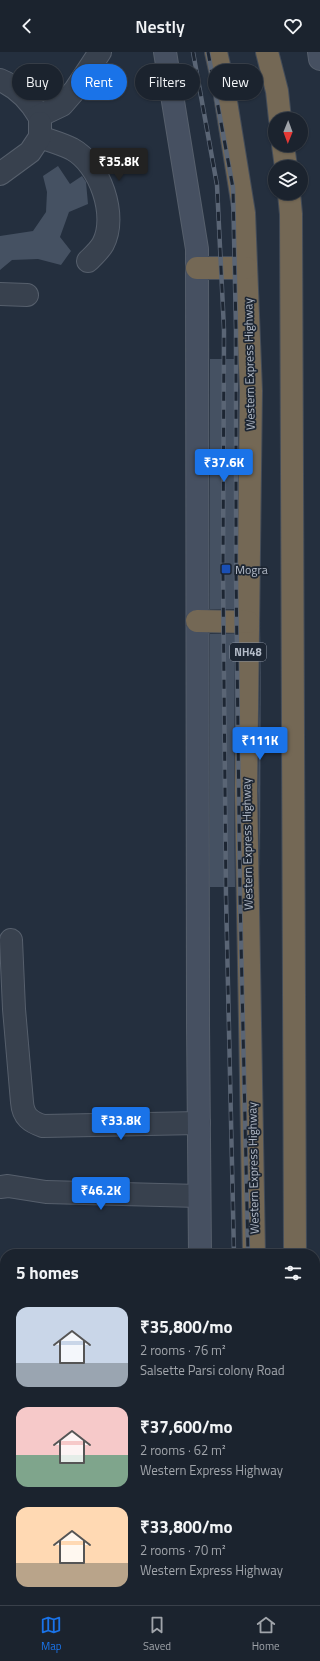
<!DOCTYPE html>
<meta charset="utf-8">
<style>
:root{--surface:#1b232e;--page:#282f3a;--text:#f1f3f6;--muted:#a0a4aa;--line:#39404a;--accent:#1a73e8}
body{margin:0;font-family:"Titillium Web",sans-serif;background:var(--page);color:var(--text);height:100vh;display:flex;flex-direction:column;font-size:15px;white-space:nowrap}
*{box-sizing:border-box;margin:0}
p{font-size:13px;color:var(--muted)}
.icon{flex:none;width:22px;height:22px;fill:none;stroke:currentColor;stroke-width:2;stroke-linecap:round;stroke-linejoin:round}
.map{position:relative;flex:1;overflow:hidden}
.drawer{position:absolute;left:0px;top:1197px;width:320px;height:356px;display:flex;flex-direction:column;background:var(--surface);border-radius:16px 16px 0 0;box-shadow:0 1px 3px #0004,0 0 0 1px var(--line)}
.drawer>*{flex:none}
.top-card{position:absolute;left:12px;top:12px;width:296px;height:36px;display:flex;gap:8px}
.needle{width:26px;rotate:181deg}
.controls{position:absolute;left:268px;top:60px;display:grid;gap:8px}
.controls a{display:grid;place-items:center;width:40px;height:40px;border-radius:50%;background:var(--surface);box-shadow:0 1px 3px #0004,0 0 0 1px var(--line);font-size:20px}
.price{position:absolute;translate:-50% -34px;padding:0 9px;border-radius:4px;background:var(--accent);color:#fff;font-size:13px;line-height:26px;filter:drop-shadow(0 1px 2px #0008)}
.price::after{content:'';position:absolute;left:50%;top:24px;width:12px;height:9px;margin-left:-6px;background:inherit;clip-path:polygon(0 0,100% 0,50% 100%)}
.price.current{background:#222;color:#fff}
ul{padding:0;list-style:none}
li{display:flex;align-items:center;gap:12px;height:100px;padding:0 16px}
li span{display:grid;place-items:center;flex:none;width:112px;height:80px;border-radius:12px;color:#555}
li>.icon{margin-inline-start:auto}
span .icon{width:48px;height:48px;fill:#fffc;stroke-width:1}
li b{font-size:17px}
h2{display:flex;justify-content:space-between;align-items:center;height:48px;padding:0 16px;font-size:17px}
.tag{padding:0 14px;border-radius:18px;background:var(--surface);box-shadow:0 1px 3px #0004,0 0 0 1px var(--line);font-size:14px;line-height:36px}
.tag.current{background:var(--accent);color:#fff}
header{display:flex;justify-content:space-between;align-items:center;height:52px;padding:0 16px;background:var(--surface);font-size:18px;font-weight:600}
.tabs{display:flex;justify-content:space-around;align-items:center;height:56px;border-top:1px solid var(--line);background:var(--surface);font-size:11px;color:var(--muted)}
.tabs a{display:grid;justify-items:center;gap:2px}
.tabs .current{color:var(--accent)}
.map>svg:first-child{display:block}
.building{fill:#455162}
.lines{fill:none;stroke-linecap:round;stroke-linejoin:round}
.lane-casing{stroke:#565f6c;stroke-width:13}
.street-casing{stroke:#565f6c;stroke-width:24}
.secondary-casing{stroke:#565f6c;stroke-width:24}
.highway-casing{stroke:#434c59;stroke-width:24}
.lane{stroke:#38414e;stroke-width:11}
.street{stroke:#38414e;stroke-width:22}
.secondary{stroke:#465061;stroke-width:22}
.highway{stroke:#746855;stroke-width:22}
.rail-casing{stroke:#5a6575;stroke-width:4.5}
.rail{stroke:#1d2633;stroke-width:3;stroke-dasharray:9;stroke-linecap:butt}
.transit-dot{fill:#1a4fb4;stroke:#1d2633;stroke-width:1.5}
.labels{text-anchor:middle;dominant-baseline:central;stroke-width:3.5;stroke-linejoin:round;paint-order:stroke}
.shield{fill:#1d2633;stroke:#878f9c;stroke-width:1}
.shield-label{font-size:11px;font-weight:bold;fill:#b4bcc9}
.street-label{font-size:12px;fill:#b4bcc9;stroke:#1d2633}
.poi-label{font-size:12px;fill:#b4bcc9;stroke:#1d2633;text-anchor:start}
</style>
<header><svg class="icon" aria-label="back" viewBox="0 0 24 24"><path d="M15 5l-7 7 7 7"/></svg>Nestly<svg class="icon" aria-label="heart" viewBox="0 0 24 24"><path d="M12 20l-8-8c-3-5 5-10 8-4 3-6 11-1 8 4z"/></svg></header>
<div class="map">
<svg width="320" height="1553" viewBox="0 0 320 1553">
<rect width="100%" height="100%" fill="#242f3e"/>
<g class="building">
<path d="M 58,114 L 70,132 L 82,124 L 86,130 L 88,152 L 69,160 L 60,185 L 71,199 L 61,213 L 38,207 L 12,208 L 0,218 L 0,184 L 33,179 L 46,160 L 47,140 L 43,124 Z"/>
<path d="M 210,307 L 237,307 L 238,339 L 236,557 L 210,557 Z"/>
<path d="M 261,568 L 260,821 L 258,739 Z"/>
<path d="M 210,582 L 235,582 L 234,739 L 235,835 L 210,835 Z"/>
</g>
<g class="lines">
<g class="lane-casing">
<path id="lane" d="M 0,1216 L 5,1215"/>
</g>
<g class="street-casing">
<g id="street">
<path d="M 0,28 C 17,35 30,49 39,64"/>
<path d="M 39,64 L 62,53 L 75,38 L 100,0"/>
<path d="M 40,85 C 51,89 62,92 72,97 C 100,112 118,164 103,192 C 99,199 93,204 88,209"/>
<path d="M 0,122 L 30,100 L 40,85 L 40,71"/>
<path d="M 0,242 L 27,243"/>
<path d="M 11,888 L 14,957 L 22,1050 C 23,1065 31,1070 43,1074 L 199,1071"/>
<path d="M 0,1135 L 8,1134 L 46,1140 L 199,1144"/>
<path d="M 0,1463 L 5,1488"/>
<path d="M 26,1548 L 28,1553"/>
</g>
</g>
<g class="secondary-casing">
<g id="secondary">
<path d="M 165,0 L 197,197 L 198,972 L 200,1202"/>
<path d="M 319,0 L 320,7"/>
<path d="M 203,1548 L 203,1553"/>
</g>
</g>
<g class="highway-casing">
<g id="highway">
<path d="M 216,0 L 223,31 L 244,161 L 251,339 L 246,739 L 254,1202"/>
<path d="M 267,0 L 277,39 L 280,67"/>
<path d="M 283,93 L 286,115"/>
<path d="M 289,141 L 291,162 L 295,1202"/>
<path d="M 197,216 L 246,216"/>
<path d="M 197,569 L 248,570"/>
<path d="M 259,1548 L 259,1553"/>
<path d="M 301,1548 L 302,1553"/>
</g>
</g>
<use href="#lane" class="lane"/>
<use href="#street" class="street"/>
<use href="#secondary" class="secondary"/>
<use href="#highway" class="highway"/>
<g class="rail-casing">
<g id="rail">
<path d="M 193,0 L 217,133 L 224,278 L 223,521 L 226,844 L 234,1202"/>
<path d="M 208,0 L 233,136 L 236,278 L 236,522 L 240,843 L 248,1202"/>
<path d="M 242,1548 L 243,1553"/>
<path d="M 256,1548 L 256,1553"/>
</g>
</g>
<use href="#rail" class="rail"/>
</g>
<rect class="transit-dot" x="221" y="512" width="10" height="10" rx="2"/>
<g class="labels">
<rect class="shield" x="230" y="591" width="36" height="18" rx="3"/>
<g class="shield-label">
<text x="248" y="600">NH48</text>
</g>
<g class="street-label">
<text transform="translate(249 312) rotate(-91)">Western Express Highway</text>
<text transform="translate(247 792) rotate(-91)">Western Express Highway</text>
<text transform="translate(253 1116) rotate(-91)">Western Express Highway</text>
</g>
<g class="poi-label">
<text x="235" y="517">Mogra</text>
</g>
</g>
</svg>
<div class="controls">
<a><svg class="needle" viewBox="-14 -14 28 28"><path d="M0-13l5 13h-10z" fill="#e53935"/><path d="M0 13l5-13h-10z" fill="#a0a4aa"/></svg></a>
<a><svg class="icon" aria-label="layers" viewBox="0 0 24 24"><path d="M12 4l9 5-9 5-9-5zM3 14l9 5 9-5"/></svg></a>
</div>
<b class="price current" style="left:119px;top:130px">₹35.8K</b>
<b class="price" style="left:224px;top:431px">₹37.6K</b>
<b class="price" style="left:260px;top:709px">₹111K</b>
<b class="price" style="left:121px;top:1089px">₹33.8K</b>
<b class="price" style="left:101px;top:1159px">₹46.2K</b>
<div class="top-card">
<a class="tag">Buy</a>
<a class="tag current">Rent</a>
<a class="tag">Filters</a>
<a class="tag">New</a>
</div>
<section class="drawer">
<h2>5 homes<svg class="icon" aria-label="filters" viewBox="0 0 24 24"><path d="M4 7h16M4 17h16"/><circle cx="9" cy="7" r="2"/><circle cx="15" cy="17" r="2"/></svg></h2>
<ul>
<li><span style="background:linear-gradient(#c9d6e8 70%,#9aa5b1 0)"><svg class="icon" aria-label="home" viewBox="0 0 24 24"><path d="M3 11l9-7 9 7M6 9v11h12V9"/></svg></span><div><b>₹35,800/mo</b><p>2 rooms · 76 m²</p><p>Salsette Parsi colony Road</p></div></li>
<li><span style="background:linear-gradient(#f6c9c9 60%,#7fa58c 0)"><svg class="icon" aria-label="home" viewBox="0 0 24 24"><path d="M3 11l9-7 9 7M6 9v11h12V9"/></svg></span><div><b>₹37,600/mo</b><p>2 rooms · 62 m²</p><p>Western Express Highway</p></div></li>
<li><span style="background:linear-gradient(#ffd9b3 70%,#b9a48a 0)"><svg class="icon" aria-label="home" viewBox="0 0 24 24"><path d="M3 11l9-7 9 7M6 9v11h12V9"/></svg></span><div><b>₹33,800/mo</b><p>2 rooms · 70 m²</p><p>Western Express Highway</p></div></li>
</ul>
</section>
</div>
<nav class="tabs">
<a class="current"><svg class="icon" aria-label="map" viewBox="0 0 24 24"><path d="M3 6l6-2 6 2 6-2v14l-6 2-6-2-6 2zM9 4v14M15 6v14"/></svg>Map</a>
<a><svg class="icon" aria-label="saved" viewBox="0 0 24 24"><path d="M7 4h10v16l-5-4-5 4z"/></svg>Saved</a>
<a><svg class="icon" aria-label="home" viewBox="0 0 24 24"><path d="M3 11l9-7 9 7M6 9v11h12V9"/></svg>Home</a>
</nav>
